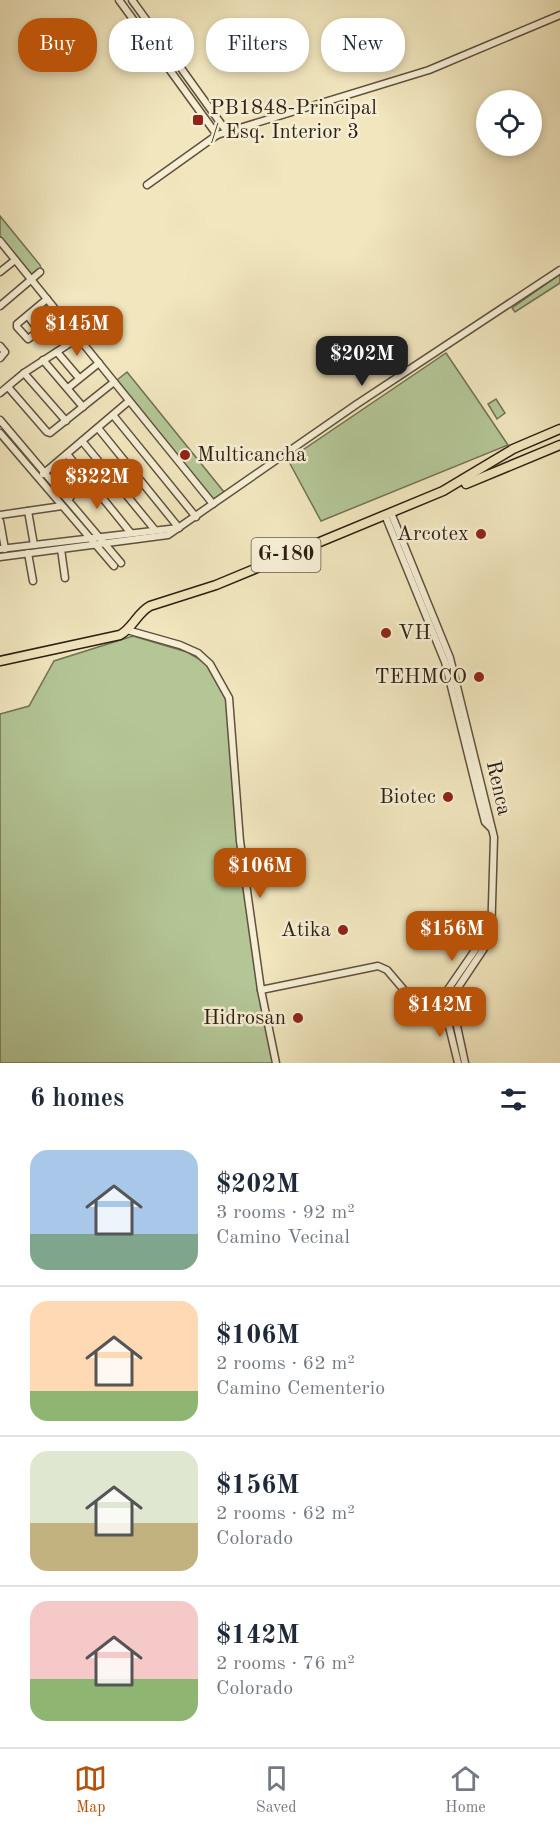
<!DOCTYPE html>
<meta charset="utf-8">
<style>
:root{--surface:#fff;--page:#f6f6f7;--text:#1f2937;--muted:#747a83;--line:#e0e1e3;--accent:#b45309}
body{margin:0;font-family:"Old Standard TT",serif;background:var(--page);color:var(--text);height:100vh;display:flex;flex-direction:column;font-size:22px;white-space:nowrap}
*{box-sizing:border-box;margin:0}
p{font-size:20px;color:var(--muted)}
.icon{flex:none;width:33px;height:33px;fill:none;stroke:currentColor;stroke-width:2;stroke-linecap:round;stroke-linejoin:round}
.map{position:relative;height:1063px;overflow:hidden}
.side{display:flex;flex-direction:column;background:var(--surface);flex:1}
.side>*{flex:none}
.guide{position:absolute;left:18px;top:18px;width:525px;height:54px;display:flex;gap:12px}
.buttons{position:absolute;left:476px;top:90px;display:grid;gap:12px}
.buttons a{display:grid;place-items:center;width:66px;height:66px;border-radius:50%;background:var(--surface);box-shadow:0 3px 9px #0003;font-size:30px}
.price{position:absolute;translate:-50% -51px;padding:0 14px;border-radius:12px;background:var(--accent);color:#fff;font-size:20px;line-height:39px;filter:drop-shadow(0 2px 3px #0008)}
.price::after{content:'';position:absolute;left:50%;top:36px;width:18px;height:14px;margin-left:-9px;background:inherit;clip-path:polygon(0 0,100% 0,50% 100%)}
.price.on{background:#222;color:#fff}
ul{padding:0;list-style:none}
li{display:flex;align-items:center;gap:18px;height:150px;padding:0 30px}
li+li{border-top:2px solid var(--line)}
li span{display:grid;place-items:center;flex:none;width:168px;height:120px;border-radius:18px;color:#555}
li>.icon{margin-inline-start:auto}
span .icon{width:72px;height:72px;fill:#fffc;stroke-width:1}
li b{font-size:26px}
h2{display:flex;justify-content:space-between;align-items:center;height:72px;padding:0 30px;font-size:26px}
.chip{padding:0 21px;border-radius:24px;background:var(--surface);box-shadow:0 3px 9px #0003;font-size:21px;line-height:54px}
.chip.on{background:var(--accent);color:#fff}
.tabs{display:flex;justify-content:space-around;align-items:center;height:84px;border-top:2px solid var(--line);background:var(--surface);font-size:16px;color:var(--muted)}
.tabs a{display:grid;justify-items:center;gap:3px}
.tabs .on{color:var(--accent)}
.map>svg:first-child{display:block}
.green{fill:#b4c696;stroke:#717254;stroke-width:1.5}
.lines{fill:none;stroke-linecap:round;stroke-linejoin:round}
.minor-casing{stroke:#5f513d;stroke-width:9}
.major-casing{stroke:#2e1f12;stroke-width:11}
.minor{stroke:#f6efd5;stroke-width:6}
.major{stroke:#f1e6be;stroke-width:8}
.poi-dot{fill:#8f2418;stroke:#f6efd5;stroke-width:2}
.labels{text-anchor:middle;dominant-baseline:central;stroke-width:5;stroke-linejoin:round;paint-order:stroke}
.shield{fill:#f6efd5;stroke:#6a5d4c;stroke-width:1.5}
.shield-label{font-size:20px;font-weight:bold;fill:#2e1f12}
.poi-label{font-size:21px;fill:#2e1f12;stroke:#f6efd5;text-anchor:end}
.street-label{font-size:21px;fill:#2e1f12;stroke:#f6efd5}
</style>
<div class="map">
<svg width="560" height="1063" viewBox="0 0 560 1063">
<rect width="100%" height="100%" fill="#f1e6be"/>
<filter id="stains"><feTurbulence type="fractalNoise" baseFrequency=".00333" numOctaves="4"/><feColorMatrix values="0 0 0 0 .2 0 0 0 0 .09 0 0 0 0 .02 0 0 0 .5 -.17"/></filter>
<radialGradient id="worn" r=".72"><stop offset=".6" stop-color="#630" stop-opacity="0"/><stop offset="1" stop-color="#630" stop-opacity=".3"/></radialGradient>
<g class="green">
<path d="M 0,216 L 40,265 L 41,268 L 32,275 L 0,236 Z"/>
<path d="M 560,274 L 560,283 L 515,312 L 512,308 Z"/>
<path d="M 446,353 L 508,445 L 321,521 L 288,460 Z"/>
<path d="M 127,372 L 224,492 L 213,501 L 117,380 Z"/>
<path d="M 496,399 L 505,413 L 497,419 L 488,404 Z"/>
<path d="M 133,636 L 187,652 L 206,663 L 226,691 L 238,840 L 273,1063 L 0,1063 L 0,714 L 29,706 L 54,661 Z"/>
</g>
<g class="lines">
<g class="minor-casing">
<g id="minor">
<path d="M 119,0 L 217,135"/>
<path d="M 132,0 L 227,132"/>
<path d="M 147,185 L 217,135 L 429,70 L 560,15"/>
<path d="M 0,241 L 213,504"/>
<path d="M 0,272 L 15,260"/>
<path d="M 0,306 L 40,272"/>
<path d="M 28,316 L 39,331 L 28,339 L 17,327 L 17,324 L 47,299"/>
<path d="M 0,346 L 5,352 L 0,358"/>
<path d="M 57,352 L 79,378"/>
<path d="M 43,360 L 83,407"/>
<path d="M 24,373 L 66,421"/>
<path d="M 8,387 L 47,432 L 50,433 L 114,382"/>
<path d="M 68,388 L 99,363"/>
<path d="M 0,393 L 24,373 L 78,338"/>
<path d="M 113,415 L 196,517"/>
<path d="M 0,420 L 121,563"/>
<path d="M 98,428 L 179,528"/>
<path d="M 0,433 L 114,566"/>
<path d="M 82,441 L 155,530"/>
<path d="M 67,454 L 130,532"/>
<path d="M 43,474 L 129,401"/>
<path d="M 68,500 L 86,478"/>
<path d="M 28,511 L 34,545"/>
<path d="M 391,513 L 450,658 L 494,837 L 491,938 L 445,1007"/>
<path d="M 0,515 L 62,506"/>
<path d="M 385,515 L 445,662 L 480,803 L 485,822 L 491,828"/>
<path d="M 0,521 L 5,549"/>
<path d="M 0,549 L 178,528"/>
<path d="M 61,549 L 65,578"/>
<path d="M 28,553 L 33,581"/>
<path d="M 0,557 L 168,535 L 357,404 L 560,270"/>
<path d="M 127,630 L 180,645 L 198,653 L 210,664 L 229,698 L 240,841 L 261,990 L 276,1063"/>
<path d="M 261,990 L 378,966 L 387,970 L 410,997 L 415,999 L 451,998"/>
<path d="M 451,998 L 465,1063"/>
<path d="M 458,1063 L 442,998 L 482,940"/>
</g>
</g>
<g class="major-casing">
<g id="major">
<path d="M 466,484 L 560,445"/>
<path d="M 0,661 L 120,635 C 133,628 137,613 150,606 L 216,585 L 443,491 L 513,449 L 560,429"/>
</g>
</g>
<use href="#minor" class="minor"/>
<use href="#major" class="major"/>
</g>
<g class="poi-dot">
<rect x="192" y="114" width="12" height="12" rx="3"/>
<circle cx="185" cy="455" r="6"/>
<circle cx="481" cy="534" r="6"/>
<circle cx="386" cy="633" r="6"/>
<circle cx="479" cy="677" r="6"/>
<circle cx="448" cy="797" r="6"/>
<circle cx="343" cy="930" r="6"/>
<circle cx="298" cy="1018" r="6"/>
</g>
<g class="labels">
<rect class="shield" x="251.5" y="538" width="69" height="34" rx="4.5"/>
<g class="shield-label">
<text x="286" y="555">G-180</text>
</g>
<g class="poi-label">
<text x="210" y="108" text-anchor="start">PB1848-Principal<tspan x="210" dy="24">/ Esq. Interior 3</tspan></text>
<text x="197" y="455" text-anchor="start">Multicancha</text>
<text x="469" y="534">Arcotex</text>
<text x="398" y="633" text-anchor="start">VH</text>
<text x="467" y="677">TEHMCO</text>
<text x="436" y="797">Biotec</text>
<text x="331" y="930">Atika</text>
<text x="286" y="1018">Hidrosan</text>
</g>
<g class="street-label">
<text transform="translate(498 788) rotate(77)">Renca</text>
</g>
</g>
<rect width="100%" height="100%" filter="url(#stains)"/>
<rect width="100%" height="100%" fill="url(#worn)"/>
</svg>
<div class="buttons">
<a><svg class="icon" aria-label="locate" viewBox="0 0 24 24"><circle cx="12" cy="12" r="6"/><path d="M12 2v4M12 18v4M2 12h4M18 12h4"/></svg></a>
</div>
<b class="price" style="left:77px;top:357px">$145M</b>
<b class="price on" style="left:362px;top:387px">$202M</b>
<b class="price" style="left:97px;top:510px">$322M</b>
<b class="price" style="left:260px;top:899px">$106M</b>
<b class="price" style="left:452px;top:962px">$156M</b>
<b class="price" style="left:440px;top:1038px">$142M</b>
<div class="guide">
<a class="chip on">Buy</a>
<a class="chip">Rent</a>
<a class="chip">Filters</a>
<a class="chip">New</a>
</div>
</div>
<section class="side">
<h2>6 homes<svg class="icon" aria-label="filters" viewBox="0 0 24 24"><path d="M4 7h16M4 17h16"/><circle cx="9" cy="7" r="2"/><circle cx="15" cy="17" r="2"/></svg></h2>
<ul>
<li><span style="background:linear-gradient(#a9c7e8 70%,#7fa58c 0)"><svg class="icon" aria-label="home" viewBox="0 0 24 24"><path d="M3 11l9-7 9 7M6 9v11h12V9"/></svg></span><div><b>$202M</b><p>3 rooms · 92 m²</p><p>Camino Vecinal</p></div></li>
<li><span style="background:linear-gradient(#ffd9b3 75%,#8fb573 0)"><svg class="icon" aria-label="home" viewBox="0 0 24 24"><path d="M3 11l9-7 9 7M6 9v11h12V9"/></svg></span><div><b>$106M</b><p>2 rooms · 62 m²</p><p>Camino Cementerio</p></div></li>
<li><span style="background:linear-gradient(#dfe7d0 60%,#c2b280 0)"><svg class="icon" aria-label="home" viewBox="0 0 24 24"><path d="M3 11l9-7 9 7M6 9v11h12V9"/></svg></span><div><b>$156M</b><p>2 rooms · 62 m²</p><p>Colorado</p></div></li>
<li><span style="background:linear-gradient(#f6c9c9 65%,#8fb573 0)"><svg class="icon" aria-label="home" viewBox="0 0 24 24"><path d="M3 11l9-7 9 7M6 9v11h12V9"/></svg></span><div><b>$142M</b><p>2 rooms · 76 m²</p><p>Colorado</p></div></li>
</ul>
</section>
<nav class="tabs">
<a class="on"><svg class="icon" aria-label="map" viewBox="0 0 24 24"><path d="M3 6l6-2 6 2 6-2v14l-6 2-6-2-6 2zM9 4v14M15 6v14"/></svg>Map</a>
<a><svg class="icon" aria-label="saved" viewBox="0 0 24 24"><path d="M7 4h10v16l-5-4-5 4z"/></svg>Saved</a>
<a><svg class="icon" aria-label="home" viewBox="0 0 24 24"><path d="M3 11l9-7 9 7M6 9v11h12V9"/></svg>Home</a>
</nav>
